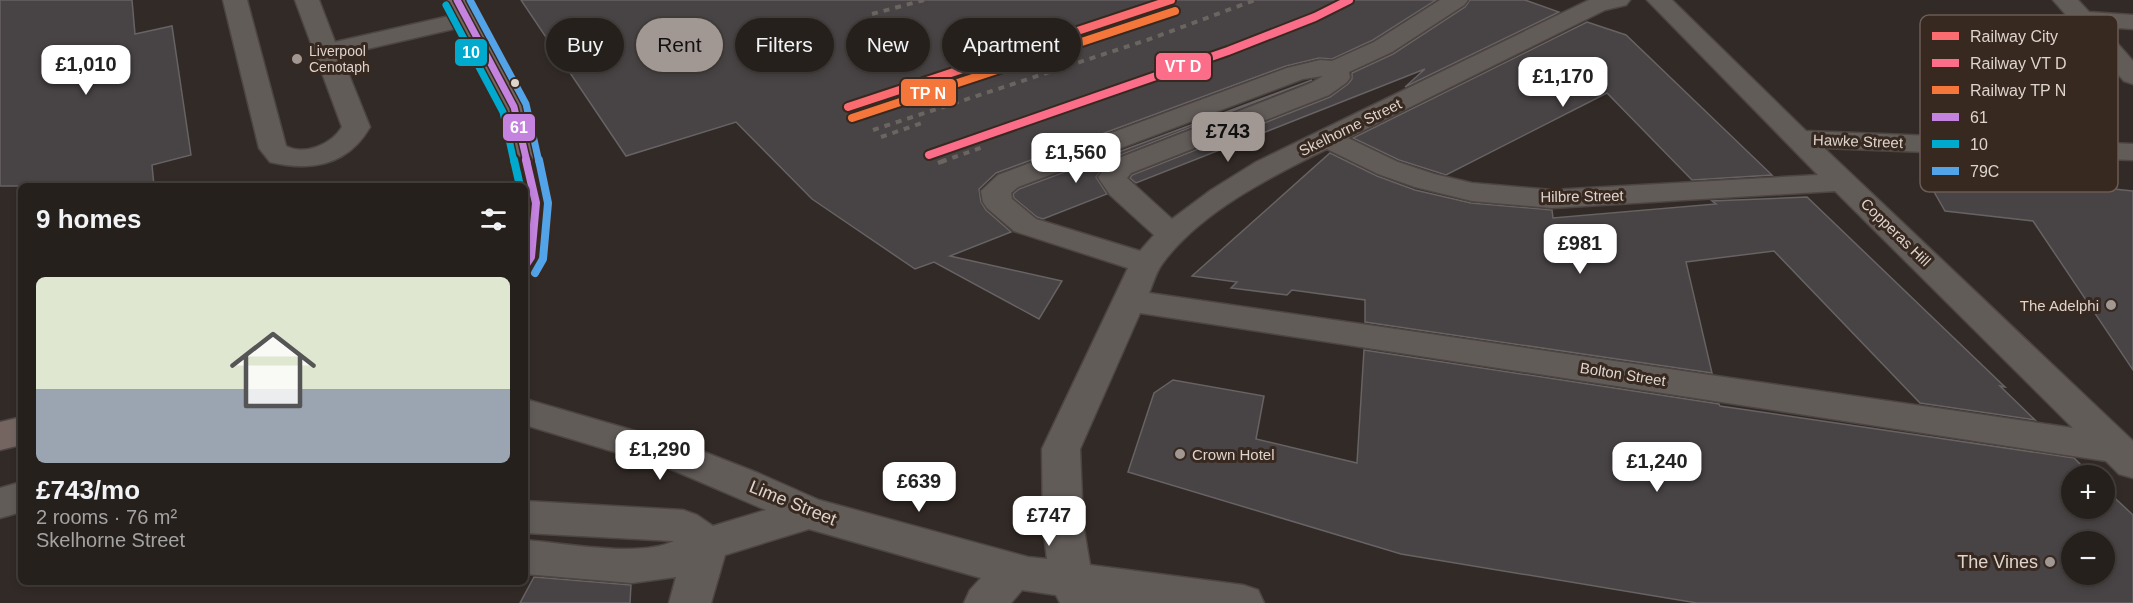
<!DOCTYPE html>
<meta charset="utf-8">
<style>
:root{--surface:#26201c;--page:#322d29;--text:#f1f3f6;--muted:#a4a3a3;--line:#423e3b;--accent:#a29893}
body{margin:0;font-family:Arial,sans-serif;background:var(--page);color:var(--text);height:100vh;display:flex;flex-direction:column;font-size:22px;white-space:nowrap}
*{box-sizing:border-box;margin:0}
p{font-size:20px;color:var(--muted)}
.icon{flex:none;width:33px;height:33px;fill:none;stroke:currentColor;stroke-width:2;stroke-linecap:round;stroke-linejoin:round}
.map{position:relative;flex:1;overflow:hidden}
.side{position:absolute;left:18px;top:183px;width:510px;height:402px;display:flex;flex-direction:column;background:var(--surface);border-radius:9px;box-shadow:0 3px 9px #0003,0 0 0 2px var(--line)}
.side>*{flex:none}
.top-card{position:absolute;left:546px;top:18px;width:570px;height:54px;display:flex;gap:12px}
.controls{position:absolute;left:2061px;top:465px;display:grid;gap:12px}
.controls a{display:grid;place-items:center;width:54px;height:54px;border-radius:50%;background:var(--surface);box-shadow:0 3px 9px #0003,0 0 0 2px var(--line);font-size:30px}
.price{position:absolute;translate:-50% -51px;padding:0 14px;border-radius:12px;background:#fff;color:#222;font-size:20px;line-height:39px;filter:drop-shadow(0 2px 3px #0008)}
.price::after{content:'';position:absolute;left:50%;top:36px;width:18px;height:14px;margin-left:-9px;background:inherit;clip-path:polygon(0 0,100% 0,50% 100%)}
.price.selected{background:var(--accent);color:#111}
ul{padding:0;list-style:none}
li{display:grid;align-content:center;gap:12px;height:318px;padding:0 18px}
li span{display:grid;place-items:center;height:186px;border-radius:9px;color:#555}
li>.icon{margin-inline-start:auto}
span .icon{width:108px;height:108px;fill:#fffc;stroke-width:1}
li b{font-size:26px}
h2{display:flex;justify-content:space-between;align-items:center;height:72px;padding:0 18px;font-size:26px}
.tag{padding:0 21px;border-radius:27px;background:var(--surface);box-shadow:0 3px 9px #0003,0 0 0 2px var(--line);font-size:21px;line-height:54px}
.tag.selected{background:var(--accent);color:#111}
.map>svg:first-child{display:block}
.building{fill:#484344;stroke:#676264;stroke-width:1.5;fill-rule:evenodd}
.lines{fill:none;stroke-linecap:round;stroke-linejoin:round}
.minor-casing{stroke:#4d4542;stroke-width:3}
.major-casing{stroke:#4d4542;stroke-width:3}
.minor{fill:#625c59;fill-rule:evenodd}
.major{fill:#746561;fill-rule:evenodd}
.rail-far1{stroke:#6b6562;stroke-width:4;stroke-dasharray:6 6;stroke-linecap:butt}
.rail{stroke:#6b6562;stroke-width:4.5;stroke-dasharray:8 8;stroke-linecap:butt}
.bus-1-far1-casing{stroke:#382920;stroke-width:10}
.bus-1-casing{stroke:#382920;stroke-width:13}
.bus-2-far1-casing{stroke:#382920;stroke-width:10}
.bus-2-casing{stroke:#382920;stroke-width:13}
.bus-3-far1-casing{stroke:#382920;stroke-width:10}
.bus-3-casing{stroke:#382920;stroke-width:13}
.bus-1-far1{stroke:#c483df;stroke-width:7}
.bus-1{stroke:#c483df;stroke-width:8}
.bus-2-far1{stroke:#00a9ce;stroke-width:7}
.bus-2{stroke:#00a9ce;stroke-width:8}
.bus-3-far1{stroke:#53a3e8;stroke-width:7}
.bus-3{stroke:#53a3e8;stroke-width:8}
.rail-1-casing{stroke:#382920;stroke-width:12}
.rail-2-casing{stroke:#382920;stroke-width:12}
.rail-3-casing{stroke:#382920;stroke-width:12}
.rail-1{stroke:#fb6c71;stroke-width:8}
.rail-2{stroke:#fb6d88;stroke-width:8}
.rail-3{stroke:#f5763a;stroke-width:8}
.poi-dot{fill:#a29893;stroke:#382920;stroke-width:2}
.bus-dot{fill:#ded4ce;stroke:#382920;stroke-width:2}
.labels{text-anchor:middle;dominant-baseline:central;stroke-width:6;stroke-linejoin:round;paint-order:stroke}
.far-poi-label{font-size:14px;fill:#ded4ce;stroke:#382920;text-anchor:start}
.street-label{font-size:15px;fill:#ded4ce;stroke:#382920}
.poi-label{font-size:15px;fill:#ded4ce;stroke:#382920;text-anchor:end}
.near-street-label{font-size:18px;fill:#ded4ce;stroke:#382920}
.near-poi-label{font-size:18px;fill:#ded4ce;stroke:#382920;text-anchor:end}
.key{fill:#382920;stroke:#6a5c54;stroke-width:1.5}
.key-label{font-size:16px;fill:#ded4ce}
.line-badge{stroke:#382920;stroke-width:2}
.badge-label{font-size:16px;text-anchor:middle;font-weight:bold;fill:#fff}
</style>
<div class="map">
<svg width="2133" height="603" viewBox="0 0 2133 603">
<rect width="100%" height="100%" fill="#322a26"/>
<g class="building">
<path d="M 0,0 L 132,0 L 135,34 L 172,26 L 191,155 L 152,165 L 154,186 L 0,186 Z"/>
<path d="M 521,0 L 1436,0 L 1373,40 L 1332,59 L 1319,58 L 1286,66 L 996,173 L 979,189 L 981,202 L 986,210 L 1011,232 L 950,256 L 1062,281 L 1039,319 L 934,262 L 915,269 L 812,199 L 736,122 L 626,156 Z"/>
<path d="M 1470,0 L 1525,0 L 1559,12 L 1405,87 L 1425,69 L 1136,183 L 1130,178 L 1132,175 L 1330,97 L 1348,84 L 1352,79 L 1352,73 L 1393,54 L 1465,7 Z"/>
<path d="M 1587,22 L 1626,35 L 1772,175 L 1692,180 L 1607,93 L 1446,175 L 1399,160 L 1353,138 Z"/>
<path d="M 1312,80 L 1110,159 L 1096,177 L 1107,194 L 1043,219 L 1037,217 L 1014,198 L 1013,194 L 1019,189 Z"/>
<path d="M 1330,153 L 1377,176 L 1415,190 L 1471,203 L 1552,210 L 1553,218 L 1716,204 L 1712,201 L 1807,197 L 2005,387 L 2000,386 L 2035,420 L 1920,403 L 1774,251 L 1686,262 L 1712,373 L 1365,322 L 1365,300 L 1292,290 L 1287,295 L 1231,288 L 1237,282 L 1192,276 Z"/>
<path d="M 1921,169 L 2133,191 L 2133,370 L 2033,221 L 1945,211 Z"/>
<path d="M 1364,350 L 1719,404 L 1720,406 L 2074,458 L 2092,476 L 2072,476 L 2072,508 L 2104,508 L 2104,488 L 2133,515 L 2133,603 L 1697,603 L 1401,554 L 1128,472 L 1154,393 L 1173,380 L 1264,396 L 1256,439 L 1357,463 ZM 2072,542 L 2104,542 L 2104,574 L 2072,574 Z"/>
<path d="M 534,577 L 631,585 L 630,603 L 520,603 Z"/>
</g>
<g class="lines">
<g class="minor-casing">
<g id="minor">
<path d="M 223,0 L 247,0 L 286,146 C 305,156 332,144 342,127 L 295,0 L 319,0 L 335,42 L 467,12 L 475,14 L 479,19 L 475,24 L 341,55 L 370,127 C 348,165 311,172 270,162 L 259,148 Z"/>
<path d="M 1440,0 L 1468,0 L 1464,5 L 1392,52 L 1349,72 L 1350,78 L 1346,83 L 1329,95 L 1131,173 L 1127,178 L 1172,219 L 1211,190 L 1256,162 L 1589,0 L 1630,0 L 1626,5 L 1605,10 L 1348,138 L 1398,162 L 1434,174 L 1472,183 L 1552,190 L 1818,175 L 1647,0 L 1672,0 L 1806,131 L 2133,144 L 2133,160 L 1824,148 L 2133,441 L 2133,478 L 2119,474 L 2106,461 L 1140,313 L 1080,449 L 1083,524 L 1090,565 L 1243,585 L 1258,590 L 1264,603 L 1060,603 L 1056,595 L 1022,590 L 1011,603 L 964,603 L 970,590 L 981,578 L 809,529 L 725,555 L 711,603 L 669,603 L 676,577 L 632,583 L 525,574 L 525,540 C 564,543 639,558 674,541 L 525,533 L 525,501 L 683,510 L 697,515 L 713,526 L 766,510 L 668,468 L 525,425 L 525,399 L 694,448 L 758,473 L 819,500 L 1028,557 L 1047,559 L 1043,524 L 1042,449 L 1128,268 L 1014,231 L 987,208 L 983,202 L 981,191 L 998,175 L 1287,68 L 1320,60 L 1332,61 L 1374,42 ZM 1323,76 L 1311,83 L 1111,161 L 1098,177 L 1110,195 L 1154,235 L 1140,251 L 1036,219 L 1012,199 L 1011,193 L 1018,187 L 1303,79 ZM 1327,149 L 1378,174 L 1415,187 L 1472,201 L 1552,208 L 1835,191 L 2073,428 L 1149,293 C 1153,284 1156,272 1162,264 C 1200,212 1270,177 1327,149 Z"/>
<path d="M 2053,0 L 2078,0 L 2089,12 L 2133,15 L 2133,29 L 2103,27 L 2133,61 L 2133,84 L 2124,81 Z"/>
<path d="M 21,482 L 21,512 L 0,518 L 0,488 Z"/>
</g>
</g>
<g class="major-casing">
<g id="major">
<path d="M 445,0 L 469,0 L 527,107 L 551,203 L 547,257 L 536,273 L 525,276 L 525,186 L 518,186 L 501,107 Z"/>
<path d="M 21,417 L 21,445 L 0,450 L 0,422 Z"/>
</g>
</g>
<use href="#minor" class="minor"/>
<use href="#major" class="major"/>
<g class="rail-far1">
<path d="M 872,14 L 924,0"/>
<path d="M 873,130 L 1150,39 L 1255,0"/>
<path d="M 881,137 L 925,122"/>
<path d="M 941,162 L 983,147"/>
</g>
<path class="rail" d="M 938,163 L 946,160"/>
<g class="bus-1-far1-casing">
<path id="bus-1-far1" d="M 457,0 L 514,107 L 527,162"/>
</g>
<g class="bus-1-casing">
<path id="bus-1" d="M 525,266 L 531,257 L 536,203 L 526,160"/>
</g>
<g class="bus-2-far1-casing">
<path id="bus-2-far1" d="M 446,5 L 503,112 L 514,162"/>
</g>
<g class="bus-2-casing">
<path id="bus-2" d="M 514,160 L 520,186"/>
</g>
<g class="bus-3-far1-casing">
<path id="bus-3-far1" d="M 470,0 L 526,104 L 539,162"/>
</g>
<g class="bus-3-casing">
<path id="bus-3" d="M 535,273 L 543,259 L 548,203 L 539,160"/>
</g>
<use href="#bus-1-far1" class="bus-1-far1"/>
<use href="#bus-1" class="bus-1"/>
<use href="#bus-2-far1" class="bus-2-far1"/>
<use href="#bus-2" class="bus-2"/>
<use href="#bus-3-far1" class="bus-3-far1"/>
<use href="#bus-3" class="bus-3"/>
<g class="rail-1-casing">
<path id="rail-1" d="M 848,107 L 1171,0"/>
</g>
<g class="rail-2-casing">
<path id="rail-2" d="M 929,155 L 1228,51 L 1315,17 L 1349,0"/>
</g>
<g class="rail-3-casing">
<path id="rail-3" d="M 852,118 L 1175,11"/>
</g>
<use href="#rail-1" class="rail-1"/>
<use href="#rail-2" class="rail-2"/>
<use href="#rail-3" class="rail-3"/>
</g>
<g class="poi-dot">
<circle cx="297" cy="59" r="6"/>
<circle cx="2111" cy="305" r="6"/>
<circle cx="1180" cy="454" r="6"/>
<circle cx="2050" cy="562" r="6"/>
</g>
<circle class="bus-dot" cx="515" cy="83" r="5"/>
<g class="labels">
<g class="far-poi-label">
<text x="309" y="51">Liverpool<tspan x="309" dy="16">Cenotaph</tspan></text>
</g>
<g class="street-label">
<text transform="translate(1350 127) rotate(-26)">Skelhorne Street</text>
<text transform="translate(1858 141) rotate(2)">Hawke Street</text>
<text transform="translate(1582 196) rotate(-1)">Hilbre Street</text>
<text transform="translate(1896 232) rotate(44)">Copperas Hill</text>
<text transform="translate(1623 374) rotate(9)">Bolton Street</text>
</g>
<g class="poi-label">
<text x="2099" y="305">The Adelphi</text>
<text x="1192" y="454" text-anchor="start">Crown Hotel</text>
</g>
<g class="near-street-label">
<text transform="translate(793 503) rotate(22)">Lime Street</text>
</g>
<g class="near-poi-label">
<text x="2038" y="562">The Vines</text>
</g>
</g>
<rect x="1920" y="15" width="198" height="177" rx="9" class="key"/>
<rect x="1932" y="32" width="27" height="8" fill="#fb6c71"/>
<rect x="1932" y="59" width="27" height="8" fill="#fb6d88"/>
<rect x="1932" y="86" width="27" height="8" fill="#f5763a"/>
<rect x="1932" y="113" width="27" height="8" fill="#c483df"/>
<rect x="1932" y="140" width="27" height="8" fill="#00a9ce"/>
<rect x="1932" y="167" width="27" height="8" fill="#53a3e8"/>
<g class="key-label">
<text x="1970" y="42">Railway City</text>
<text x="1970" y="69">Railway VT D</text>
<text x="1970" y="96">Railway TP N</text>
<text x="1970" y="123">61</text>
<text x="1970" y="150">10</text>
<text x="1970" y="177">79C</text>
</g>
<g class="line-badge">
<rect x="454" y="38" width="34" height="29" rx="6" fill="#00a9ce"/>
<rect x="1155" y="52" width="57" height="29" rx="6" fill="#fb6d88"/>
<rect x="900" y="78" width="57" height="29" rx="6" fill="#f5763a"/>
<rect x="502" y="113" width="34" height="29" rx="6" fill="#c483df"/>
</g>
<g class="badge-label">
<text x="471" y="58">10</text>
<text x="1183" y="72">VT D</text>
<text x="928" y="99">TP N</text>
<text x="519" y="133">61</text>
</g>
</svg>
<div class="controls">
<a>+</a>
<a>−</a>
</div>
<b class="price" style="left:86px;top:96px">£1,010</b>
<b class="price" style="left:1563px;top:108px">£1,170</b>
<b class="price selected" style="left:1228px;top:163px">£743</b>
<b class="price" style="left:1076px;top:184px">£1,560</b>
<b class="price" style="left:1580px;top:275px">£981</b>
<b class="price" style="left:660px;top:481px">£1,290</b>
<b class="price" style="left:1657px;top:493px">£1,240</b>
<b class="price" style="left:919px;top:513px">£639</b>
<b class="price" style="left:1049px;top:547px">£747</b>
<div class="top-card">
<a class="tag">Buy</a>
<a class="tag selected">Rent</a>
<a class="tag">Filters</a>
<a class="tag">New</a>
<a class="tag">Apartment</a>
</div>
<section class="side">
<h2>9 homes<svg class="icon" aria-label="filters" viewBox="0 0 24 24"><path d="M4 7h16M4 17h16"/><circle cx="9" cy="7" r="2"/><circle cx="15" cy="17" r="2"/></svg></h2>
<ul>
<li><span style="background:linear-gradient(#dfe7d0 60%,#9aa5b1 0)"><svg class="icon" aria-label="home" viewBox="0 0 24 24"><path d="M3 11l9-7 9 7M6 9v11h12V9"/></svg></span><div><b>£743/mo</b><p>2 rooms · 76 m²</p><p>Skelhorne Street</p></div></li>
</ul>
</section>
</div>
